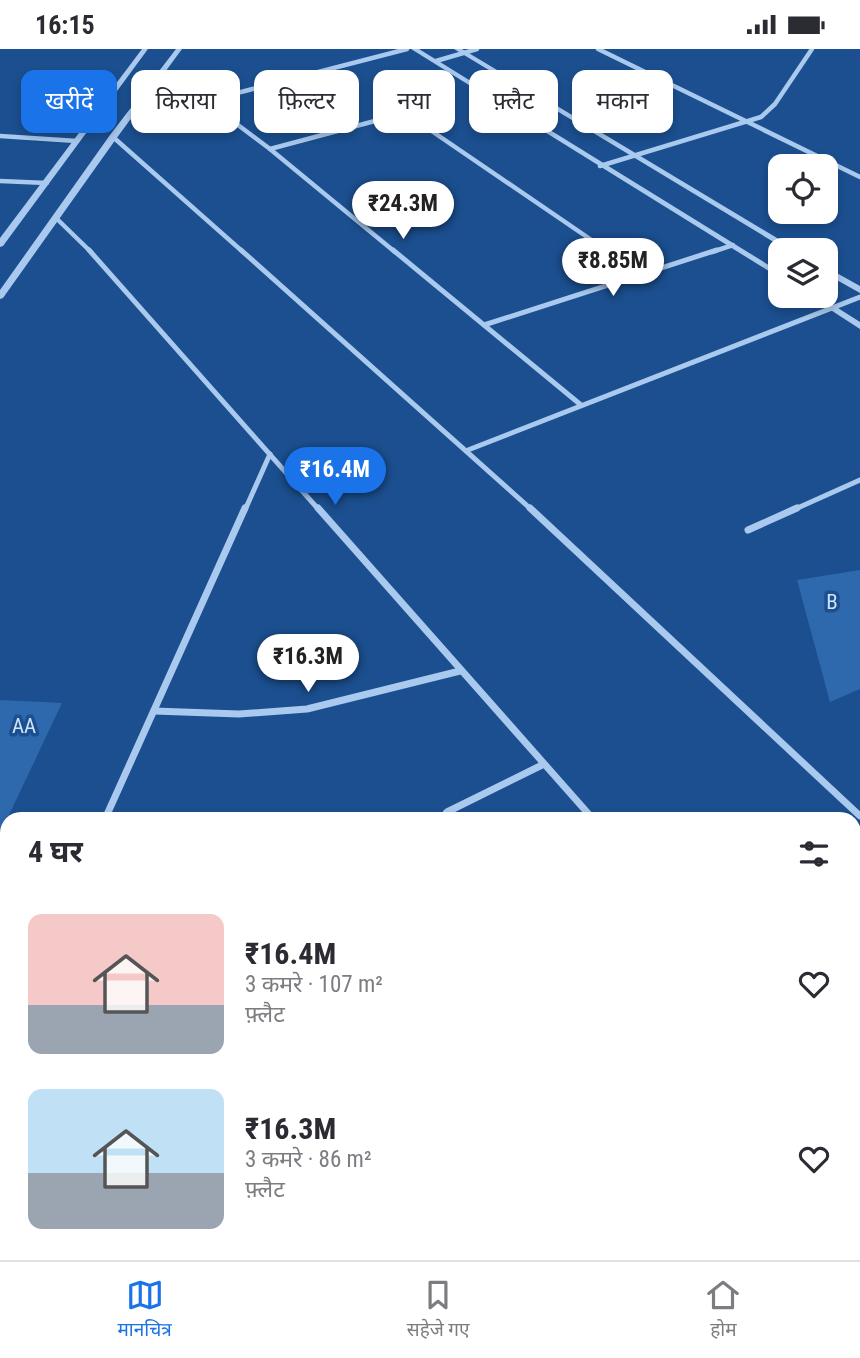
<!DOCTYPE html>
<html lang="hi">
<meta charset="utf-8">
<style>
:root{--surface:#fff;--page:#f7f7f7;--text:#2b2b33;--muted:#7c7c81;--line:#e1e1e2;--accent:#1a73e8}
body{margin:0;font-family:"Roboto Condensed","Noto Sans Devanagari",sans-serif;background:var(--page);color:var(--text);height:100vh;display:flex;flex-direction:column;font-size:26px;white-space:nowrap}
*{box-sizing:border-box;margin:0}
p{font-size:23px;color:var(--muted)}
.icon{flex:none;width:38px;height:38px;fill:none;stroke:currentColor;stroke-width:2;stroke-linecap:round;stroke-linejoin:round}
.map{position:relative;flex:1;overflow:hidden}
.side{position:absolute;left:0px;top:763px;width:861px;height:448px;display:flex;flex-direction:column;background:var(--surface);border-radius:21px 21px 0 0;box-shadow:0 4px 10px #0003}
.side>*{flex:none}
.top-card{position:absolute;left:21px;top:21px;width:819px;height:63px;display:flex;gap:14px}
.fabs{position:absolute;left:768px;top:105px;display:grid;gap:14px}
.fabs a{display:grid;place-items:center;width:70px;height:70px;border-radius:14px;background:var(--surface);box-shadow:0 4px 10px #0003;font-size:35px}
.price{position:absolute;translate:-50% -60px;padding:0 16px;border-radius:24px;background:#fff;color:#222;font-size:23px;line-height:46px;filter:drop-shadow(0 2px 4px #0008)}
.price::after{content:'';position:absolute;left:50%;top:42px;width:21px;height:16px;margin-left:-10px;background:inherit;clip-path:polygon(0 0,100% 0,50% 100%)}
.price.current{background:var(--accent);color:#fff}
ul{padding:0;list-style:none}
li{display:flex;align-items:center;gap:21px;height:175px;padding:0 28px}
li span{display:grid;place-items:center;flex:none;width:196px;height:140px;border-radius:14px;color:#555}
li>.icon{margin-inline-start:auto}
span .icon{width:84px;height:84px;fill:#fffc;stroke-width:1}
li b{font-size:30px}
h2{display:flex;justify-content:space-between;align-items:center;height:84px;padding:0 28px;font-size:30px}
.chip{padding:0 24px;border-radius:14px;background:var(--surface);box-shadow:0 4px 10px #0003;font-size:24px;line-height:63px}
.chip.current{background:var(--accent);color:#fff}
.status{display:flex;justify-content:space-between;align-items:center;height:49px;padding:0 35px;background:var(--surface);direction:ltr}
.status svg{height:19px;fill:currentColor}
.tab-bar{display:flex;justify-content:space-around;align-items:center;height:98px;border-top:2px solid var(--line);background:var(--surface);font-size:19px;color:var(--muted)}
.tab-bar a{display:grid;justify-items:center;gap:4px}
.tab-bar .current{color:var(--accent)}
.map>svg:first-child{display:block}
.green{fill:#2e69ad}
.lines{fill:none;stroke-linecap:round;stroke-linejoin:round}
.minor-far3{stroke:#a9c9ee;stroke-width:4.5}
.minor-far2{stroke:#a9c9ee;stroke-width:5}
.minor-far1{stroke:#a9c9ee;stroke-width:7}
.minor{stroke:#a9c9ee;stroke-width:9}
.tertiary{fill:#a9c9ee;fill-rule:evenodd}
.labels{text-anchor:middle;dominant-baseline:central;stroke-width:7;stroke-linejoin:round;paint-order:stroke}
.park-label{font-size:21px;fill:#cfe3fa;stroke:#1b4f8f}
</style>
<div class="status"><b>16:15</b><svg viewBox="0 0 49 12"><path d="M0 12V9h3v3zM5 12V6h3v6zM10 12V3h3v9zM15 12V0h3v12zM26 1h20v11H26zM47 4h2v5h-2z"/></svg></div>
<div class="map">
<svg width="860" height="1211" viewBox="0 0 860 1211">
<rect width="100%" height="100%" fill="#1b4f8f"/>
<g class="green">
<path d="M 860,521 L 860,640 L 830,653 L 797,531 Z"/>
<path d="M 0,651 L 62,654 L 0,785 Z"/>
<path d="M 13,1204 L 178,1204 L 176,1211 L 10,1211 Z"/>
</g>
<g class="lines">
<g class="minor-far3">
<path d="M 598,0 L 860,128"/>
<path d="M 436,12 L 477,0"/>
<path d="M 206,52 L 270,100 L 395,203"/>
<path d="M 126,69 L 206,52 L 407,0"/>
<path d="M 0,87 L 77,92"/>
<path d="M 113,88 L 243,203"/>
<path d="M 270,100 L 386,69 L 401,68 L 417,72 L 609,203"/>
<path d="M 600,117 L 761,68 L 775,55 L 812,0"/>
<path d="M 0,132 L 47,134"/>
<path d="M 55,168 L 91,203"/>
<path d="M 712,203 L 733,196"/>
</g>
<g class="minor-far2">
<path d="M 89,201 L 319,461"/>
<path d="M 241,201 L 532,461"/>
<path d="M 393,201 L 581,356"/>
<path d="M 607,201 L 643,226"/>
<path d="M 484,276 L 717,201"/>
<path d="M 468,401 L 860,248"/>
<path d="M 245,461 L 270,405"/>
<path d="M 793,461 L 860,431"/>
</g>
<g class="minor-far1">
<path d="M 318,459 L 593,770"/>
<path d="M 530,459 L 860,767"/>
<path d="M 748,481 L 797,459"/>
<path d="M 154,662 L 239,665 L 307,660 L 460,622"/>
<path d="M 105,770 L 245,459"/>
<path d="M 441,770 L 447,763 L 542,716"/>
</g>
<g class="minor">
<path d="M 854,849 L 860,845"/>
<path d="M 0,1001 L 7,986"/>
<path d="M 854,1065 L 860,1072"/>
<path d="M 525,1204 L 529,1211"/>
<path d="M 323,1211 L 325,1204"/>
</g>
<g class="tertiary">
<path d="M 142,0 L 148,0 L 3,197 L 0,198 L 0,189 Z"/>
<path d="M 176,0 L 182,0 L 116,90 L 3,249 L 0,250 L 0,241 L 110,86 Z"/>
<path d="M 411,0 L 419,0 L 780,223 L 780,229 Z"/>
<path d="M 454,0 L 462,0 L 797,201 L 787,201 Z"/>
<path d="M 826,218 L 860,237 L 860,244 L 826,225 Z"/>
<path d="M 809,247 L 819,247 L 860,273 L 860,280 Z"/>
</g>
</g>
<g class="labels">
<g class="park-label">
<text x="832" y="553">B</text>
<text x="24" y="677">AA</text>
</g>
</g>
</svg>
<div class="fabs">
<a><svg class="icon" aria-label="locate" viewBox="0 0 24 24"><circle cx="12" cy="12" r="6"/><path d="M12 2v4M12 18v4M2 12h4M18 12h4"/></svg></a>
<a><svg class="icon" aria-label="layers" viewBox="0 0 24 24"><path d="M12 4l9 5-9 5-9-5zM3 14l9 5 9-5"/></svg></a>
</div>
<b class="price" style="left:403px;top:192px">₹24.3M</b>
<b class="price" style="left:613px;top:249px">₹8.85M</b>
<b class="price current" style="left:335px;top:458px">₹16.4M</b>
<b class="price" style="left:308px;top:645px">₹16.3M</b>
<div class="top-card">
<a class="chip current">खरीदें</a>
<a class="chip">किराया</a>
<a class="chip">फ़िल्टर</a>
<a class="chip">नया</a>
<a class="chip">फ़्लैट</a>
<a class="chip">मकान</a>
</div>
<section class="side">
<h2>4 घर<svg class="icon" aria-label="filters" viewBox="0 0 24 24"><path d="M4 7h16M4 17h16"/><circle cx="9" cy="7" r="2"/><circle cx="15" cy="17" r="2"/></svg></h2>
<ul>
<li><span style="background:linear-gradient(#f6c9c9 65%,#9aa5b1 0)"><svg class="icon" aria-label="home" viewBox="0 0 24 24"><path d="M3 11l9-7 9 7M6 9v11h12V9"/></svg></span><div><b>₹16.4M</b><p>3 कमरे · 107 m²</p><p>फ़्लैट</p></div><svg class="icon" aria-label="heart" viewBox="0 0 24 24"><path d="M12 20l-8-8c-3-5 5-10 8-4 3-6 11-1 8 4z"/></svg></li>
<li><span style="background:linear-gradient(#bfe0f5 60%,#9aa5b1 0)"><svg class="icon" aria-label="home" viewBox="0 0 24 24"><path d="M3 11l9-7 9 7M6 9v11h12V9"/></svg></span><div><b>₹16.3M</b><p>3 कमरे · 86 m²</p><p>फ़्लैट</p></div><svg class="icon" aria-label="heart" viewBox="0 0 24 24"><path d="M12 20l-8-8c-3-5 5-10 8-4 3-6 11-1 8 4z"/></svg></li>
</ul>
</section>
</div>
<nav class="tab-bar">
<a class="current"><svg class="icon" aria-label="map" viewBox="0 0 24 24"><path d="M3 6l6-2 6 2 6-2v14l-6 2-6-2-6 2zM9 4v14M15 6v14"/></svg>मानचित्र</a>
<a><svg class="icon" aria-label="saved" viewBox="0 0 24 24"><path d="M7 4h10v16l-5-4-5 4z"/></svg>सहेजे गए</a>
<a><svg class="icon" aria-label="home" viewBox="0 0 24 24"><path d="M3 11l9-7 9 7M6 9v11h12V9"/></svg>होम</a>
</nav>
